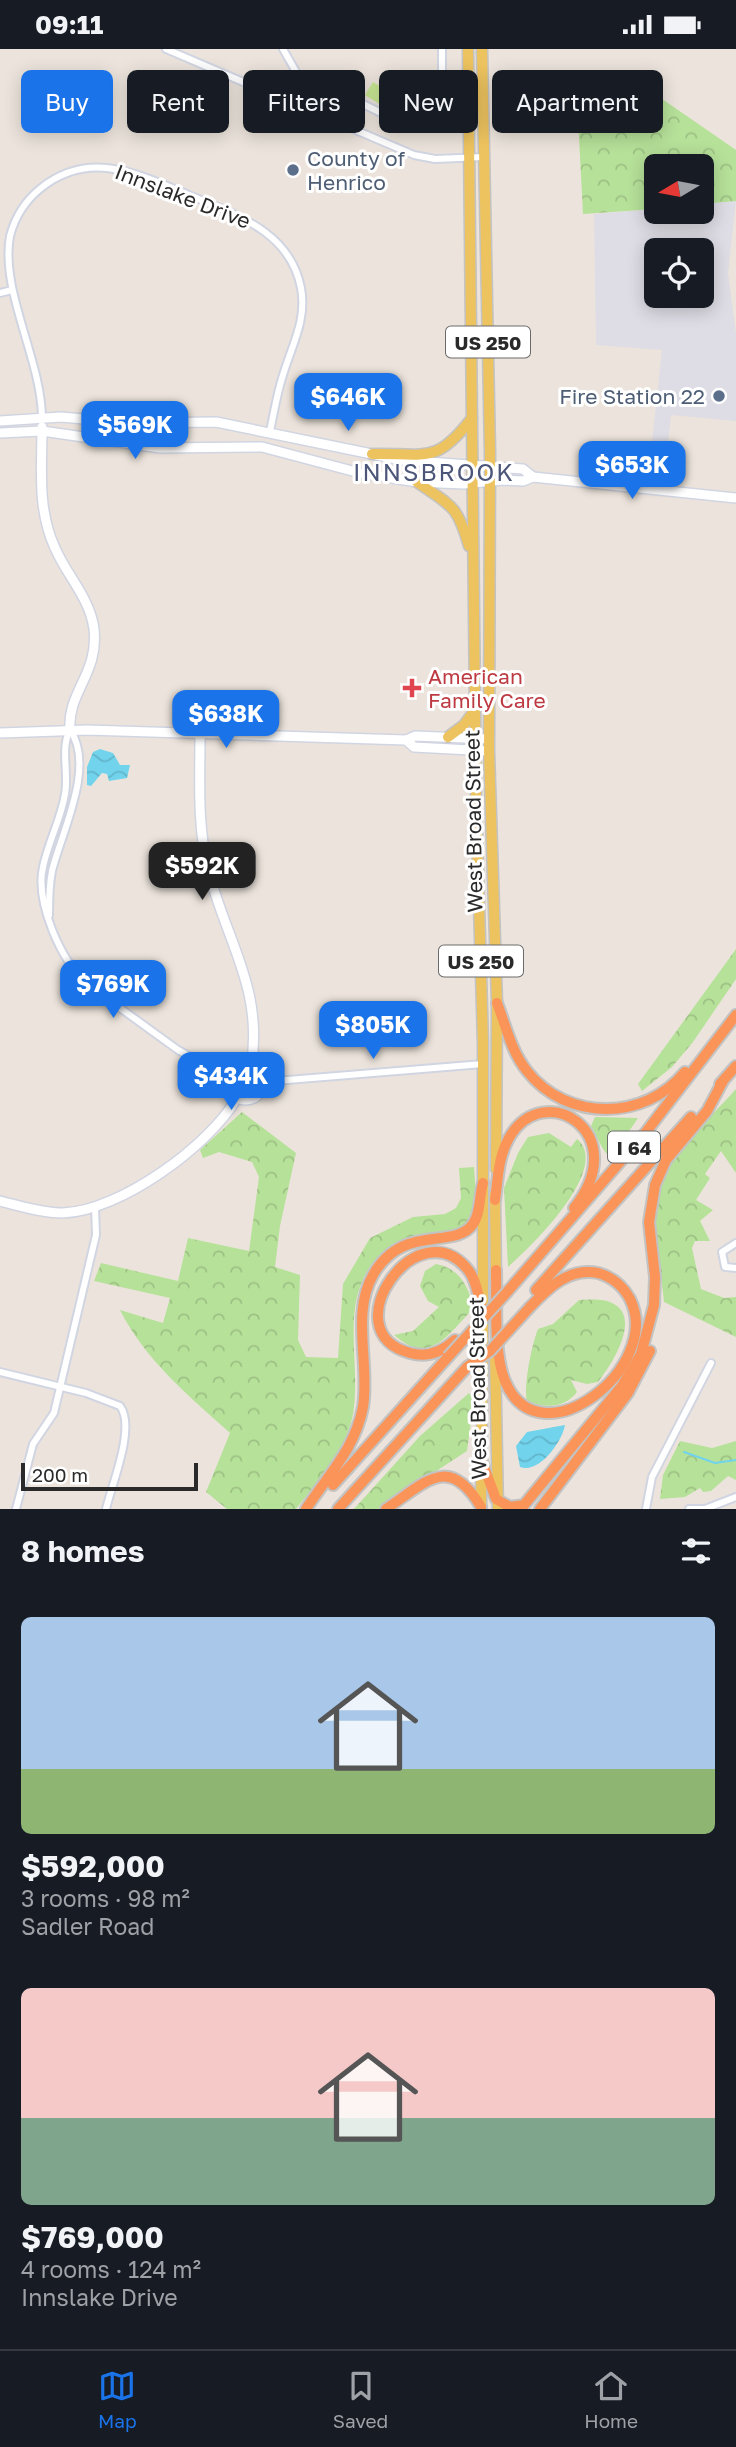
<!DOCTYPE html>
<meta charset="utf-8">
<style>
:root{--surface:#171b24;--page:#242831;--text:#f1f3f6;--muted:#9ea1a6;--line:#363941;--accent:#1a73e8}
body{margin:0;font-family:"Golos Text",sans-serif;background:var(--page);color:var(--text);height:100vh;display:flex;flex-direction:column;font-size:26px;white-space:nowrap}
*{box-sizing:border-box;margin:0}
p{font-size:23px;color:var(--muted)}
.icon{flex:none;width:38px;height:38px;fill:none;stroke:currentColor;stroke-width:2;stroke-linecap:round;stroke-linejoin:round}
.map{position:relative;height:1460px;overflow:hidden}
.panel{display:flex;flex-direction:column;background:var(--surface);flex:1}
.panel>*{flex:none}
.hud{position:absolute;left:21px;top:21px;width:695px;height:63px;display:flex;gap:14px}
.needle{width:46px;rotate:260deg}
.buttons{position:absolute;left:644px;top:105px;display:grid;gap:14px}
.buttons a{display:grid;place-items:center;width:70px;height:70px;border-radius:10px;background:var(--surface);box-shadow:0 4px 18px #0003;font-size:35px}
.scale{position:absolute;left:21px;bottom:18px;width:177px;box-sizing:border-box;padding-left:7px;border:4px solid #2a2a2a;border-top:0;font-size:19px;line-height:24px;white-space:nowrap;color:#2a2a2a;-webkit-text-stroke:5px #fff;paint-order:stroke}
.price{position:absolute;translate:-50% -60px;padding:0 16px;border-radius:14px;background:var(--accent);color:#fff;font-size:23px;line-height:46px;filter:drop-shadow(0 2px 4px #0008)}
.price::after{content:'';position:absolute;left:50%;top:42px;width:21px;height:16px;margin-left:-10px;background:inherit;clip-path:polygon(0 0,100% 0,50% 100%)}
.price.current{background:#222;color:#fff}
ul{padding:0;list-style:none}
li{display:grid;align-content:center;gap:14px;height:371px;padding:0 21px}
li span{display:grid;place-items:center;height:217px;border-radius:10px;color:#555}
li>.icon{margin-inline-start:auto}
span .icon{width:126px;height:126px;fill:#fffc;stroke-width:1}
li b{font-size:30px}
h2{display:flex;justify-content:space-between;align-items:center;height:84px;padding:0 21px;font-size:30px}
.tag{padding:0 24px;border-radius:10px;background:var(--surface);box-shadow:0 4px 18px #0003;font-size:24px;line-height:63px}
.tag.current{background:var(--accent);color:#fff}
.status{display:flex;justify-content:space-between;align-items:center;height:49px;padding:0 35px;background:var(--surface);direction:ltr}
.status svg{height:19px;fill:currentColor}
.dock{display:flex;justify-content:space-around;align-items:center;height:98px;border-top:2px solid var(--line);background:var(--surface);font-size:19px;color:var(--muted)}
.dock a{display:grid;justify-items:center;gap:4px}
.dock .current{color:var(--accent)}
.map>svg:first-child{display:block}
.industrial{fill:#dedce4;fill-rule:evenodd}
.forest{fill:url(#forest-crowns)}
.pitch{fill:#cae895}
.water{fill:url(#water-waves)}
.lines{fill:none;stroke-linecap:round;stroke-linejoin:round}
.stream{stroke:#71d3ec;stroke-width:2}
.street-casing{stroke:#d1d5e2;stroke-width:10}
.secondary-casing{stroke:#d1d5e2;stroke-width:12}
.primary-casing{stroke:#c3c3c3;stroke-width:13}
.highway-casing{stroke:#c3c3c3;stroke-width:14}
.street{stroke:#fff;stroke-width:6}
.secondary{stroke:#fff;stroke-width:9}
.primary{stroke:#edc35f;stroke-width:10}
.highway{stroke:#fa9458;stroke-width:10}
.highway-bridge-casing{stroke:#c3c3c3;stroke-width:14;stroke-linecap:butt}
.highway-bridge{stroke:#fa9458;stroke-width:10}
.service-dot{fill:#5c6f8a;stroke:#fff;stroke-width:2.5}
.health-dot{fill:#e0444e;stroke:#fff;stroke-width:2.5}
.labels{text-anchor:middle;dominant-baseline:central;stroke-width:6;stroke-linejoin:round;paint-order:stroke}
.shield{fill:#fff;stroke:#6a6a6a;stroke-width:2}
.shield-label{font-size:19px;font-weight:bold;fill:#2a2a2a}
.service-label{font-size:21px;fill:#4e5e75;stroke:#fff;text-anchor:start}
.street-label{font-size:21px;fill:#2a2a2a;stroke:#fff}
.health-label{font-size:21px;fill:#be3a42;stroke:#fff;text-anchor:start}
.quarter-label{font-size:24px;letter-spacing:2px;fill:#4b5679;stroke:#fff}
</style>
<div class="status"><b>09:11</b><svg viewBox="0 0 49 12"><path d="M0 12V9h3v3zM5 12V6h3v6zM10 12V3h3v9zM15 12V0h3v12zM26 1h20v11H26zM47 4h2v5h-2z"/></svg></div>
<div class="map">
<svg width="736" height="1460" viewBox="0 0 736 1460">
<defs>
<pattern id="forest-crowns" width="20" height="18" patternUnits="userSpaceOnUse" patternTransform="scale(1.75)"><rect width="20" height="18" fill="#b6e199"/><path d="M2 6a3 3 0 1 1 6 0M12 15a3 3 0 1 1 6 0" fill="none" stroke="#9dc184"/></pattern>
<pattern id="water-waves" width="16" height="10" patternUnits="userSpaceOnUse" patternTransform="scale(1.75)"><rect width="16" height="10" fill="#71d3ec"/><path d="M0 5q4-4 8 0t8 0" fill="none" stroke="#62b5cb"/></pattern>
</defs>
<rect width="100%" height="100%" fill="#ece4dc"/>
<path class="industrial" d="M 736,152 L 728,224 L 736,285 L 736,372 L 671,366 L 664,432 L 648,430 L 662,301 L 596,296 L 594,165 L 656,160 L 656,163 L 702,163 L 702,155 ZM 656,201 L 702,201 L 702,247 L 656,247 Z"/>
<g class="forest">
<path d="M 615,23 L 626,25 L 736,101 L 736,152 L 702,155 L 702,117 L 656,117 L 656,160 L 583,165 L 576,31 L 580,27 Z"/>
<path d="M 736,900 L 736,930 L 693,993 L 672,1018 L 642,1042 L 638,1035 Z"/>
<path d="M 736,1040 L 736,1124 L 721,1102 L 705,1125 L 710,1129 L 696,1151 L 713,1161 L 700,1172 L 710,1192 L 695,1192 L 692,1199 L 701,1240 L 724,1249 L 736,1248 L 736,1288 L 664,1253 C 661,1220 651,1184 657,1150 C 664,1107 708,1072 736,1040 Z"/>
<path d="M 242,1063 L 296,1104 L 280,1177 L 275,1218 L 300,1226 L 298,1291 L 306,1308 L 338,1309 L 343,1235 L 370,1189 L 413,1168 L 445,1165 L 456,1159 L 461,1149 L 459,1119 L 474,1118 C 475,1134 477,1151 472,1166 C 464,1192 436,1181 416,1186 C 401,1190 386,1199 376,1210 C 338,1254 362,1313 353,1365 C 346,1403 320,1430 296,1460 L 227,1460 L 206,1443 L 230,1384 C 189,1347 145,1311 120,1261 L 163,1274 L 170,1249 L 94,1232 L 101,1214 L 178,1232 L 188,1189 L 249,1202 L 259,1128 L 252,1113 L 219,1103 L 203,1109 L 200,1101 Z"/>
<path d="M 595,1068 L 638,1069 L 611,1109 C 601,1101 598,1088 591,1077 Z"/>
<path d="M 549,1084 L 571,1098 L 577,1090 C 612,1119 531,1198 508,1218 L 504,1139 L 518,1104 L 528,1088 Z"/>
<path d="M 436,1215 C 459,1219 470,1238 473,1260 C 448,1285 430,1318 394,1286 L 413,1282 L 439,1258 L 428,1252 L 420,1237 L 425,1222 Z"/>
<path d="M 579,1251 C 589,1251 603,1249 612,1254 C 643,1268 611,1317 598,1333 L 587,1335 L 571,1331 L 577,1343 C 564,1360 545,1359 527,1352 C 523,1338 532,1294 538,1280 L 553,1275 Z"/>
<path d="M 469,1344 L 474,1350 L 467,1402 L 378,1460 L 354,1460 L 420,1387 Z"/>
<path d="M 680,1392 L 712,1399 L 736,1392 L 736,1431 L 728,1427 L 711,1442 L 703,1443 L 700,1439 L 685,1448 L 660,1450 L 663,1426 Z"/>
</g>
<path class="pitch" d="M 373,33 L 400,49 L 392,63 L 365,46 Z"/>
<g class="water">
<path d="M 100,700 L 113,704 L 120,716 L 130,716 L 127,729 L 109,732 L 107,725 L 102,724 L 91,737 L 87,736 L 87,718 L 93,703 Z"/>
<path d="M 565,1376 C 562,1393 539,1425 520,1418 L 516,1397 L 527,1383 Z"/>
</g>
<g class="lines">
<path class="stream" d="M 684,1403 L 715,1414 L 736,1411"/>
<g class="street-casing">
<g id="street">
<path d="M 166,0 L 414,106 L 435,110 L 484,108"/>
<path d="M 283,0 L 299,28 L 308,36 L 341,44 L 389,68 L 409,64 L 437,42 L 442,34 L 442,0"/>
<path d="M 437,42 L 468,42"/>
<path d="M 0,244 L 12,241"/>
<path d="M 42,368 C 41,310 0,241 10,187 C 15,168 26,151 41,139 C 90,100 138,125 189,146 C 236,166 290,182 301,239 C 307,271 292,296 283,326 C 277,344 274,364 270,382"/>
<path d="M 49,866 C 49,851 49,837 52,822 C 61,785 96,717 70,681 C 60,699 69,724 65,745 C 61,770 48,793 43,818 C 35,852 61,913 87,935 L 178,1001 L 229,1029"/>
<path d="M 263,1033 L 483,1015"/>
<path d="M 736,1194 L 722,1203 L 725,1218 L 736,1219"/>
<path d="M 0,1323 L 86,1344 L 120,1357 C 136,1378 112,1435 106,1460"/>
<path d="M 16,1460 L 33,1395 L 54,1364 L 96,1186 L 95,1159"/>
<path d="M 646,1460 L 652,1428 L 711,1314"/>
<path d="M 689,1460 L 705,1460 L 736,1448"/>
</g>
</g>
<g class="secondary-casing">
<g id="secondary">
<path d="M 0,372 L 61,368 L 129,374 L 216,373 L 401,411 L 523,420 L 533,428"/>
<path d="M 42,378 C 42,420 37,460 55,499 C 67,527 90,549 94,580 C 99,625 67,643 70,681"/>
<path d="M 0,384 L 42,382 L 160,399 L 262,398 L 360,424 L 417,433 L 464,435 L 503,431 L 523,432 L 533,428 L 736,449"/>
<path d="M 0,684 L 87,681 L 406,691 L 415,687 L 489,690"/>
<path d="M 200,685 C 200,730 197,776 208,820 C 226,892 264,940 251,1018"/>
<path d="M 406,691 L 414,698 L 489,702"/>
<circle cx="246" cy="1034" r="17"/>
<path d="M 0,1152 C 20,1157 42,1164 63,1164 C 120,1162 209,1097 237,1049"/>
</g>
</g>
<g class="primary-casing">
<g id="primary">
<path d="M 468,0 L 476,750 L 483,994 L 483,1253"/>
<path d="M 482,0 L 490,403 L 489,702 L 497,954 L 496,1120"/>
<path d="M 372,405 C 426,404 436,416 472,369"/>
<path d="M 417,433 C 451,457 457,455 469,497"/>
<path d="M 448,688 L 464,676 L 475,661"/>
<path d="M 495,1146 L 496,1229"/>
<path d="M 495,1303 L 498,1460"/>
<path d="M 481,1459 L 483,1268"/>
</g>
</g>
<g class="highway-casing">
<g id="highway">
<path d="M 497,954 C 506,977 511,1002 527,1022 C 567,1073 645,1072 685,1023"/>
<path d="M 720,1035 L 736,1017"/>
<path d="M 495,1151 C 498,1130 498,1108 509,1089 C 544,1028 634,1084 574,1159"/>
<path d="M 496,1221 C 497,1253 493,1303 505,1332 C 539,1415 664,1318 630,1250 C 623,1237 612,1228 598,1224 C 569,1218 548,1239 530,1258"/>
<path d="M 536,1241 L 691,1068"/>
<path d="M 508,1242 L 646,1083 L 736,966"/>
<path d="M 455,1291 C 442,1303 428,1309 410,1304 C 330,1283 419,1156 469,1222 C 478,1234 478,1250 483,1263"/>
<path d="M 481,1410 L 496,1450 L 510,1458 L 524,1456 L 622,1337 L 641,1305 L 654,1256 L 655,1228 L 649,1173 L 655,1136 L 666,1111 L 707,1062 L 723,1032"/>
<path d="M 333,1436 L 448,1308"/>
<path d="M 306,1460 C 328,1426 355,1400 363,1358 C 370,1316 351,1264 373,1226 C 403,1173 454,1202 473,1175 C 481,1164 479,1147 483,1134"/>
<path d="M 338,1460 L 467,1318"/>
<path d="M 386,1460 C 426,1433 449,1404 481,1458"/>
<path d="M 540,1460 L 628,1344 L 650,1302"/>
</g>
</g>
<use href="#street" class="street"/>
<use href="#secondary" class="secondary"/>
<use href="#primary" class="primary"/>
<use href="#highway" class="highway"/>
<g class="highway-bridge-casing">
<g id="highway-bridge">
<path d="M 448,1308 L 508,1242"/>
<path d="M 467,1318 L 490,1302 L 530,1258"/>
</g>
</g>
<use href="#highway-bridge" class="highway-bridge"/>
</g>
<g class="service-dot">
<circle cx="293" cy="121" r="7"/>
<circle cx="719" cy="347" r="7"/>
</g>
<path class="health-dot" d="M408.5 628.5h7v7h7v7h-7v7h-7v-7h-7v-7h7z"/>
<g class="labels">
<g class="shield">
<rect x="446" y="277.5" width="84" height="31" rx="5"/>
<rect x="439" y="896.5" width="84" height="31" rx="5"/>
<rect x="608" y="1082.5" width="52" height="31" rx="5"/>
</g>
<g class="shield-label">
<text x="488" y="293">US 250</text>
<text x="481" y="912">US 250</text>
<text x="634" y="1098">I 64</text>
</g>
<g class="service-label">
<text x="307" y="109">County of<tspan x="307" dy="24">Henrico</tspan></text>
<text x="705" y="347" text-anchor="end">Fire Station 22</text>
</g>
<g class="street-label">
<text transform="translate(183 147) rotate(21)">Innslake Drive</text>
<text transform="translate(473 772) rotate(-91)">West Broad Street</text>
<text transform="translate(477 1339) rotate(-91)">West Broad Street</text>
</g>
<g class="health-label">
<text x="428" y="627">American<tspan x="428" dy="24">Family Care</tspan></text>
</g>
<g class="quarter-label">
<text x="434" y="422">INNSBROOK</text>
</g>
</g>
</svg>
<div class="buttons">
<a><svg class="needle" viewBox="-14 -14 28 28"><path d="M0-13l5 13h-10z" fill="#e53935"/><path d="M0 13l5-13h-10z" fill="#9ea1a6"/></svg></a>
<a><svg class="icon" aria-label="locate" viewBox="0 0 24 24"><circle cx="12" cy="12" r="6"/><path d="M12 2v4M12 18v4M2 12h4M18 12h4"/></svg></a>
</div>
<div class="scale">200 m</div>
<b class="price" style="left:348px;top:384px">$646K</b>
<b class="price" style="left:135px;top:412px">$569K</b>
<b class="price" style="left:632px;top:452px">$653K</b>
<b class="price" style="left:226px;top:701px">$638K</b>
<b class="price current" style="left:202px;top:853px">$592K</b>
<b class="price" style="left:113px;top:971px">$769K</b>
<b class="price" style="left:373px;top:1012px">$805K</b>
<b class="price" style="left:231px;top:1063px">$434K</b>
<div class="hud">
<a class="tag current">Buy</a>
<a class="tag">Rent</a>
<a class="tag">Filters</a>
<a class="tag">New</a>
<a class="tag">Apartment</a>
</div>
</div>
<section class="panel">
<h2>8 homes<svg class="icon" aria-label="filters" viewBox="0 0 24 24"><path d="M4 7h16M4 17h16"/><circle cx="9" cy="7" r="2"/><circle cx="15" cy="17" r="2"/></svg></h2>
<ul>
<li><span style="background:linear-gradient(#a9c7e8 70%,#8fb573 0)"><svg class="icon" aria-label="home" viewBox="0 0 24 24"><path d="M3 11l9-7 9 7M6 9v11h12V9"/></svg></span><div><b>$592,000</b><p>3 rooms · 98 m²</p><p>Sadler Road</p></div></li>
<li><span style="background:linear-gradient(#f6c9c9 60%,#7fa58c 0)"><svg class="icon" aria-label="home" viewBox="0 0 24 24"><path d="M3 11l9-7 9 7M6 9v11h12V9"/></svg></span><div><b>$769,000</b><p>4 rooms · 124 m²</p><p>Innslake Drive</p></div></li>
</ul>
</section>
<nav class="dock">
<a class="current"><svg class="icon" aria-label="map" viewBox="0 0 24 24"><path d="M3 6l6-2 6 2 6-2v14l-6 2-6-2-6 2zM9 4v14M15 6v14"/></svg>Map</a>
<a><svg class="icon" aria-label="saved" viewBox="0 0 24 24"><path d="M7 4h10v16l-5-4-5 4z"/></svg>Saved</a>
<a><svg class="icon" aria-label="home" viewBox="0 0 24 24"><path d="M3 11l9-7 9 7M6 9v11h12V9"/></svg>Home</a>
</nav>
